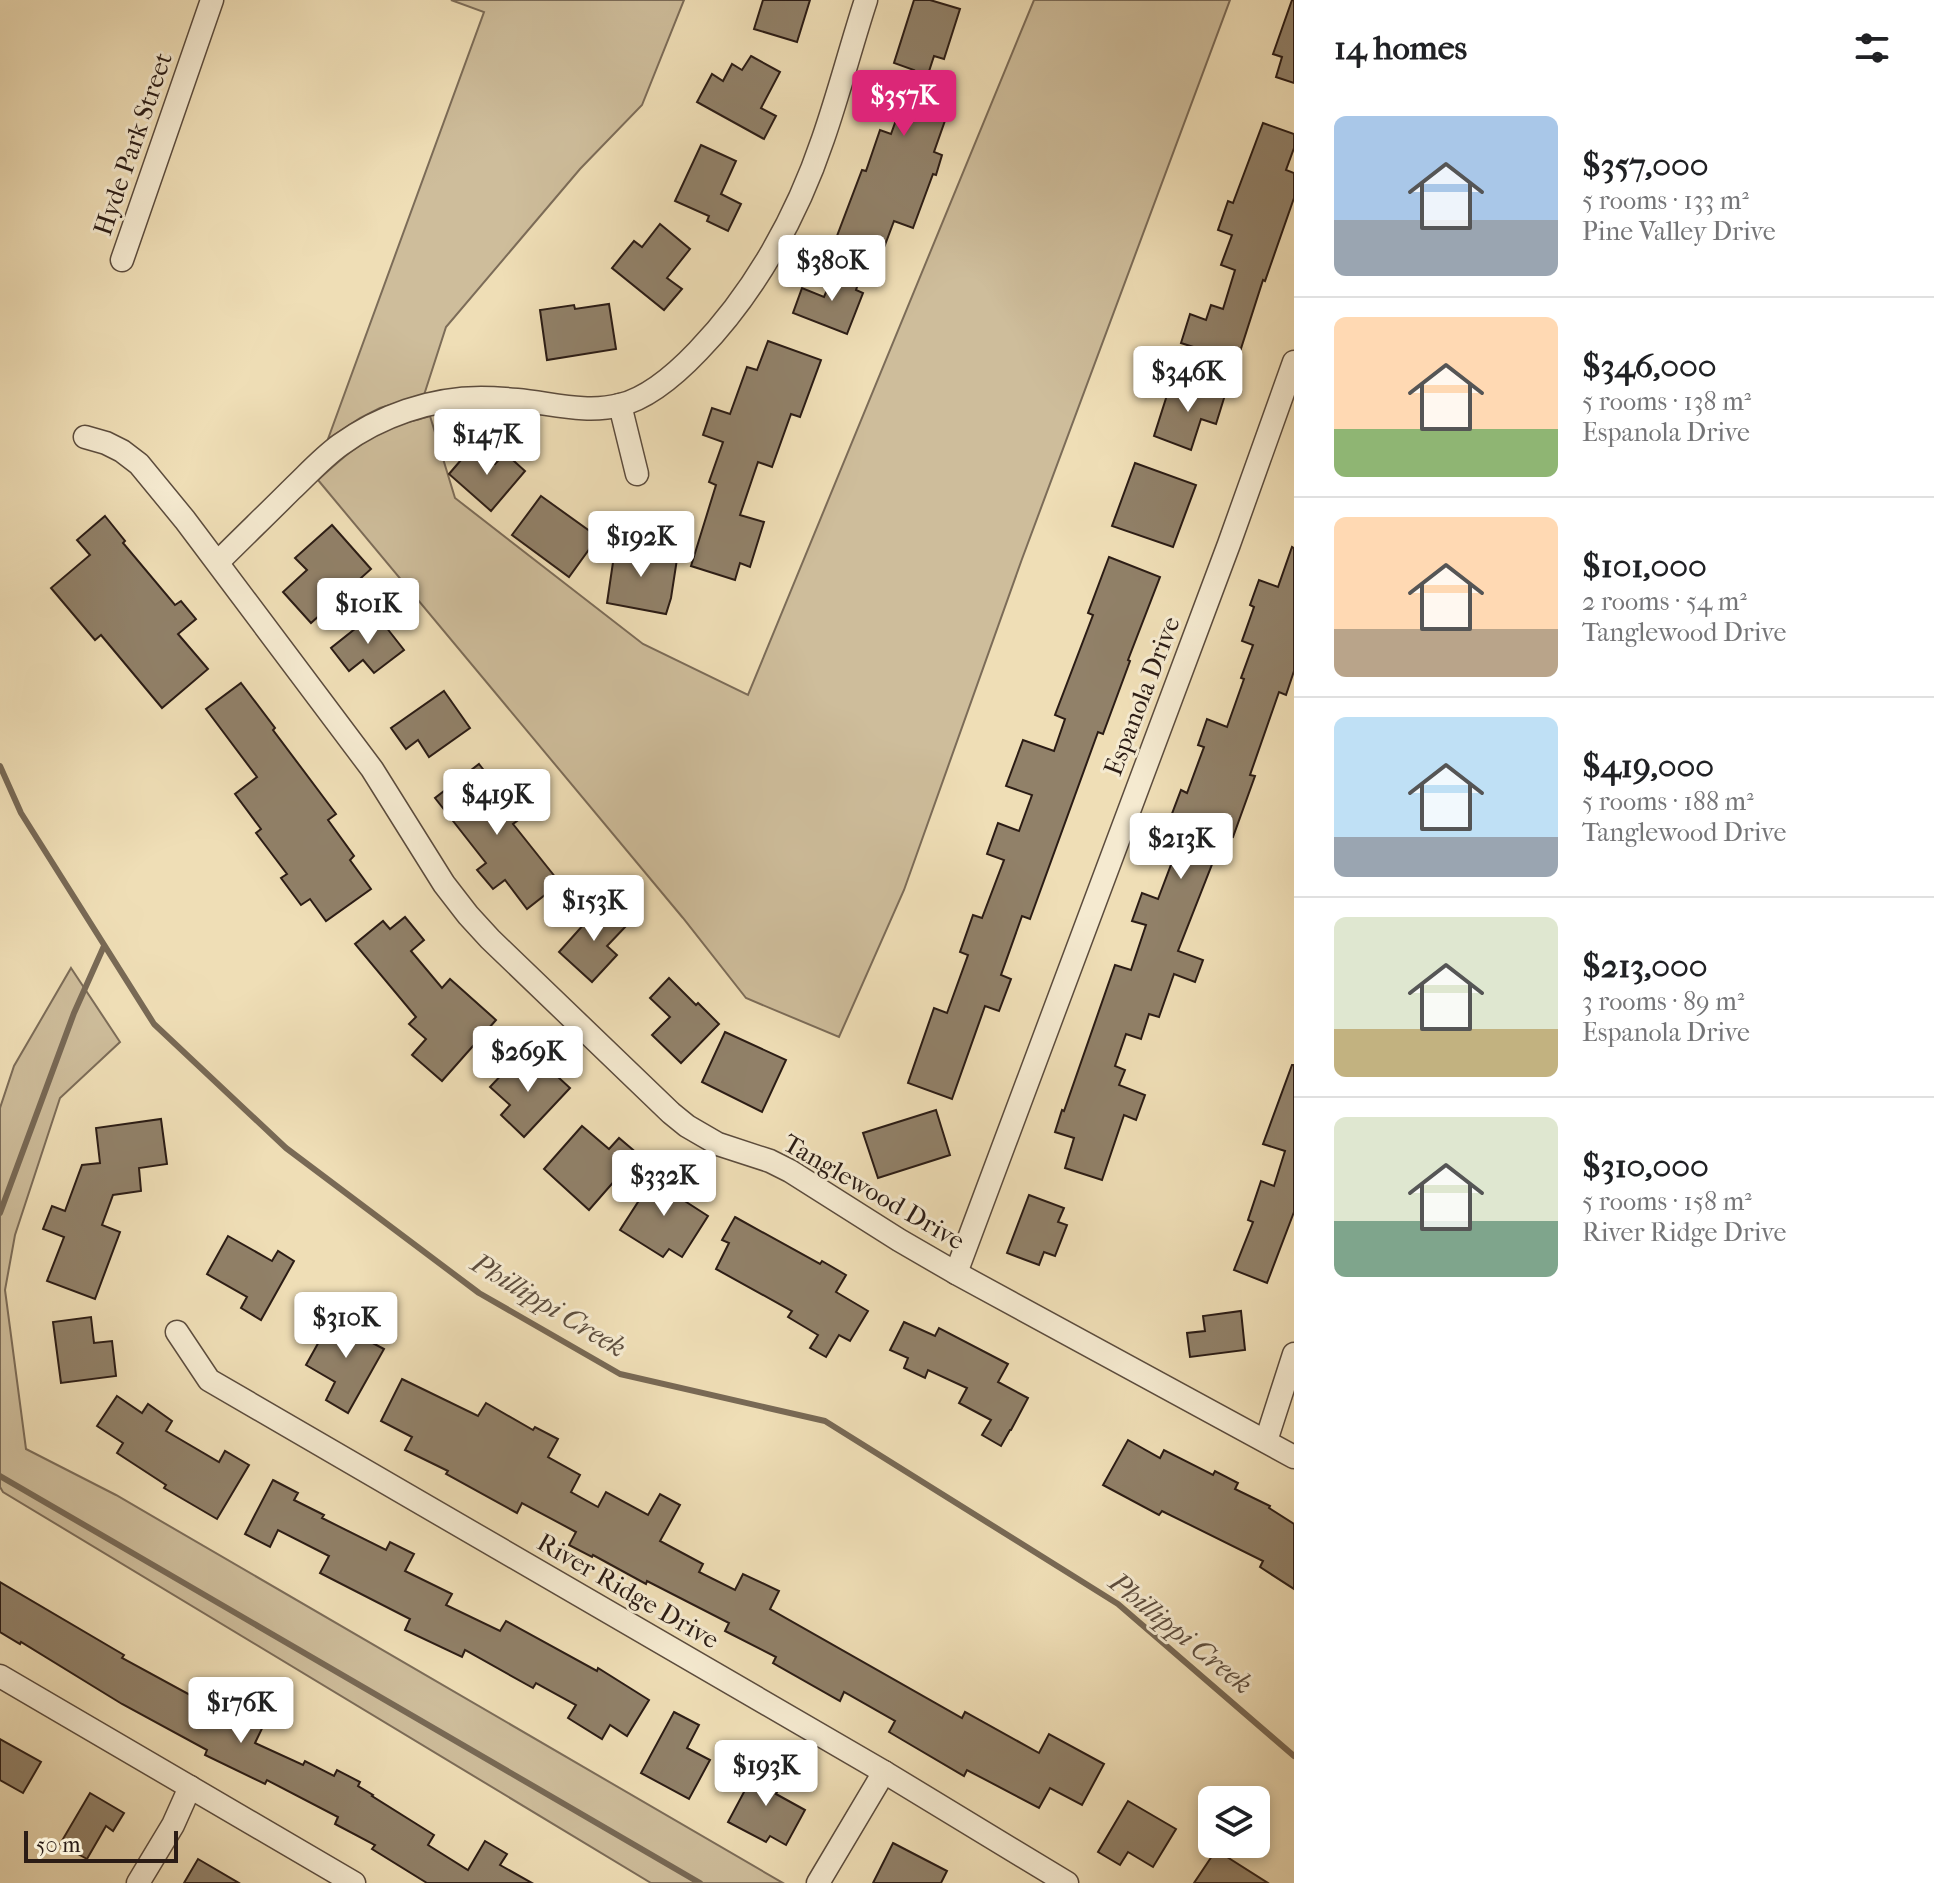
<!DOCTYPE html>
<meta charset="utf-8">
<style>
:root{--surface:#fff;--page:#f2f2f2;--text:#202124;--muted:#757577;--line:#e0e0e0;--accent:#db2777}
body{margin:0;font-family:"IM FELL French Canon",serif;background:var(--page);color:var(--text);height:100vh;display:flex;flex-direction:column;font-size:30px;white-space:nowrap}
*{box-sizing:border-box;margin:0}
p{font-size:26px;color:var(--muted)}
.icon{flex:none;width:44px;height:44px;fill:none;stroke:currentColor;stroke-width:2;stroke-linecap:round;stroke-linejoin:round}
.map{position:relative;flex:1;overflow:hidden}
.sheet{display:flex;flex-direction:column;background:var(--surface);width:640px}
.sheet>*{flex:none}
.controls{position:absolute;left:1198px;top:1786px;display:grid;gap:16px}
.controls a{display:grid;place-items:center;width:72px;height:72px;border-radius:12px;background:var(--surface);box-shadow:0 4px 12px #0003;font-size:40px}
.scale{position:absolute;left:24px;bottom:20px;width:154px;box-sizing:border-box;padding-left:8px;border:4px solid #2b1c15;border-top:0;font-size:22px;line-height:28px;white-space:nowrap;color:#2b1c15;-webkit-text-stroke:6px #f5ead0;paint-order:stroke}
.price{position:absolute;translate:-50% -68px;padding:0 18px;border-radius:8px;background:#fff;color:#222;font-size:26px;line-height:52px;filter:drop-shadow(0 2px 4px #0008)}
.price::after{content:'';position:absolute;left:50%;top:48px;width:24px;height:18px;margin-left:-12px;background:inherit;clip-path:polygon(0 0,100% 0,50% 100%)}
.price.selected{background:var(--accent);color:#fff}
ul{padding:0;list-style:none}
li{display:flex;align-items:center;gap:24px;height:200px;padding:0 40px}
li+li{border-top:2px solid var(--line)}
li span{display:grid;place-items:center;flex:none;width:224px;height:160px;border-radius:12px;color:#555}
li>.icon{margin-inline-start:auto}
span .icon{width:96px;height:96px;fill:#fffc;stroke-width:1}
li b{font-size:34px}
h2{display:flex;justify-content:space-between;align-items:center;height:96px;padding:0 40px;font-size:34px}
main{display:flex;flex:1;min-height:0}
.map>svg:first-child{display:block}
.green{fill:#cebd9b;stroke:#7c6c58;stroke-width:2}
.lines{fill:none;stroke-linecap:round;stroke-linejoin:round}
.stream{stroke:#786955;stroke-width:6}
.building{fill:#918169;stroke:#2b1c15;stroke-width:2}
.street-casing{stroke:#5c4c3d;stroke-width:25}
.street{stroke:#f5ead0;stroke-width:22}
.labels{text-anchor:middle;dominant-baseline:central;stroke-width:6;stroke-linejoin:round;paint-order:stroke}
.street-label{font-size:26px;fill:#2b1c15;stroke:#f5ead0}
.water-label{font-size:28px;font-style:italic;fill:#5f4f3f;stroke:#f5ead0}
</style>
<main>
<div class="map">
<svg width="1294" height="1883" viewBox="0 0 1294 1883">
<rect width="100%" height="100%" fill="#efdeb6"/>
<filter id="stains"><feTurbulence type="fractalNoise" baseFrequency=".0025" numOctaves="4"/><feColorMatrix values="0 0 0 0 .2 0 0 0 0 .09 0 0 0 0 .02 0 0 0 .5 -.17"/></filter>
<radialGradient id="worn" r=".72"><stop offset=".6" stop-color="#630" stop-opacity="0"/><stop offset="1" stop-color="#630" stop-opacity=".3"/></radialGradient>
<g class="green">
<path d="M 451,0 L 684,0 L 642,105 L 580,169 L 446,327 L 424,395 L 380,408 L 360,418 L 328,439 L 484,12 Z"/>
<path d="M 1034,0 L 1230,0 L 1022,559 L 904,890 L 839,1037 L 746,998 L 683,918 L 318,480 C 340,460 364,438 392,427 C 404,423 417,420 430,416 L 455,498 L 643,644 L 748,695 Z"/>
<path d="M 71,968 L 120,1042 L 60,1098 L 15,1235 L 5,1290 L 26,1449 L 116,1495 L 783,1883 L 651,1883 L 3,1492 L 0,1487 L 0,1108 L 14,1066 Z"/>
</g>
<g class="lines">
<g class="stream">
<path d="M 0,766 L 21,813 L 154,1024 L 286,1148 L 479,1293 L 620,1374 L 825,1421 L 1118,1604 L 1294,1756"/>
<path d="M 0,1213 L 74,1013 L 104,946"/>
<path d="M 0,1476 L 700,1883"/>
</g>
</g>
<g class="building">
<path d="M 763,0 L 810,0 L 797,42 L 754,29 Z"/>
<path d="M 914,0 L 930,0 L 960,9 L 944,59 L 934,56 L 919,102 L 948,112 L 934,152 L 942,155 L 936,175 L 933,174 L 913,228 L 894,221 L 882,253 L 837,236 L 862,170 L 866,171 L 880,130 L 891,134 L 914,70 L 894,63 Z"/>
<path d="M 1292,0 L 1294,0 L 1294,83 L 1276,77 L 1282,57 L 1273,54 Z"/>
<path d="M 751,56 L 780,72 L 761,108 L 776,116 L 764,139 L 697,102 L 712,74 L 723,81 L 732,64 L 742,70 Z"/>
<path d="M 1263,123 L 1294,134 L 1294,148 L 1286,170 L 1294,173 L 1294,198 L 1265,281 L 1263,280 L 1237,361 L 1181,343 L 1190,314 L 1206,320 L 1211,305 L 1223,309 L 1235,270 L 1221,265 L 1232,235 L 1218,230 L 1228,201 L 1233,203 Z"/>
<path d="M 701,145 L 736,161 L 721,194 L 741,204 L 728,231 L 707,221 L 709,216 L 675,201 Z"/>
<path d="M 660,224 L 690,249 L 667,278 L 682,289 L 664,310 L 612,268 L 634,241 L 642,247 Z"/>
<path d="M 836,269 L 860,278 L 856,290 L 863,293 L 847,334 L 793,313 L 802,288 L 824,297 Z"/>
<path d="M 609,304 L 616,349 L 547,360 L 540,310 L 574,305 L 575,309 Z"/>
<path d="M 768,341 L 821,360 L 800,417 L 791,414 L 772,467 L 758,462 L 740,515 L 764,522 L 750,567 L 740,563 L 735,580 L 691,566 L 716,485 L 709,482 L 723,442 L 703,435 L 712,408 L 730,414 L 747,367 L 757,370 Z"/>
<path d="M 1183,381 L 1225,395 L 1216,424 L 1201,419 L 1191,450 L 1154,436 L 1168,392 L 1178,395 Z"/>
<path d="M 473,446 L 495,464 L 505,453 L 525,471 L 491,511 L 449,474 Z"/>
<path d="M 1135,463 L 1196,485 L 1173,547 L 1112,526 Z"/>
<path d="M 541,496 L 598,537 L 569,577 L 512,535 Z"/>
<path d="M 105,516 L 125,541 L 123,543 L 175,605 L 181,601 L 196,619 L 178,634 L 208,669 L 162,708 L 101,635 L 95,640 L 51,588 L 90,555 L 77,540 Z"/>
<path d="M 332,525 L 371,569 L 311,623 L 283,592 L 307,570 L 295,558 Z"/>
<path d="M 616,542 L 646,547 L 644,554 L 677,559 L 671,598 L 666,614 L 607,603 Z"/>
<path d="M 1292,547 L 1294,548 L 1294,671 L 1286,695 L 1279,692 L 1250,775 L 1255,776 L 1233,837 L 1224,834 L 1178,951 L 1203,960 L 1195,982 L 1174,974 L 1159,1017 L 1149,1014 L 1141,1039 L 1126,1034 L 1115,1066 L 1125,1070 L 1119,1085 L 1145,1095 L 1136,1120 L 1124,1115 L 1102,1180 L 1065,1168 L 1074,1138 L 1055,1132 L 1062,1110 L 1064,1111 L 1115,965 L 1131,970 L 1146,925 L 1132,921 L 1142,893 L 1158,899 L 1172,862 L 1156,856 L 1181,790 L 1187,793 L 1204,747 L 1198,745 L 1207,719 L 1227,727 L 1244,679 L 1241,678 L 1253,645 L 1242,641 L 1254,607 L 1250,605 L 1259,580 L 1278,587 Z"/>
<path d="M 1109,557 L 1160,577 L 1128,660 L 1130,661 L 1103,734 L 1098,732 L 1030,919 L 1022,916 L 1001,975 L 1011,979 L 999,1011 L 985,1006 L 952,1099 L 908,1083 L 934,1008 L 947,1013 L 968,955 L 960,952 L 973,915 L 982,918 L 1004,860 L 987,854 L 998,823 L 1019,831 L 1032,795 L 1006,786 L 1023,740 L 1054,751 L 1065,719 L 1055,715 L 1093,615 L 1088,613 Z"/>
<path d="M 375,613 L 404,650 L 374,673 L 363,660 L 349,671 L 331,648 Z"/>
<path d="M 241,683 L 275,728 L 273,730 L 336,814 L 328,820 L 354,856 L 350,860 L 371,889 L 326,921 L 310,899 L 301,905 L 281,878 L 287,874 L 256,833 L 261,829 L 235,794 L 257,777 L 206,709 Z"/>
<path d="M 444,691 L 470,728 L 429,757 L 418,740 L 406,749 L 391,728 Z"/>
<path d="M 479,764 L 521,818 L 513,824 L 560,883 L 527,909 L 505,880 L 493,889 L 477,870 L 486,863 L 435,798 Z"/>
<path d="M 603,903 L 627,925 L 607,946 L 617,955 L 592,982 L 559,952 Z"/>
<path d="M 405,917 L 424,940 L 411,951 L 442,988 L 450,979 L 496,1020 L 442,1081 L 412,1055 L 426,1039 L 409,1024 L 416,1017 L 355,944 L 383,921 L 390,929 Z"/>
<path d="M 669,978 L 696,1005 L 698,1003 L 719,1024 L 681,1063 L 652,1035 L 670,1017 L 650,998 Z"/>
<path d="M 725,1032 L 786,1060 L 762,1112 L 702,1082 Z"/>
<path d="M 520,1055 L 540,1073 L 546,1066 L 570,1088 L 524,1137 L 501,1115 L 510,1105 L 490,1087 Z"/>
<path d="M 1292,1065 L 1294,1065 L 1294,1212 L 1267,1283 L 1234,1270 L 1253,1222 L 1248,1220 L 1261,1181 L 1274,1186 L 1285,1151 L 1263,1144 Z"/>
<path d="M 936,1110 L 950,1155 L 878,1178 L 863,1133 Z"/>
<path d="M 161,1119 L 167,1164 L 139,1168 L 141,1191 L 113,1195 L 102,1225 L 120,1232 L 95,1299 L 47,1281 L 64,1237 L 43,1229 L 52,1206 L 65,1211 L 82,1165 L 100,1163 L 96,1128 Z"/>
<path d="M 582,1126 L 609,1149 L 619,1138 L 638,1154 L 589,1210 L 544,1169 Z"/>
<path d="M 658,1171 L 683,1187 L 677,1196 L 708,1216 L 682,1257 L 669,1249 L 663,1257 L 620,1230 Z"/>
<path d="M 1029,1195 L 1064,1208 L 1058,1222 L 1067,1225 L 1055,1256 L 1044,1252 L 1039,1265 L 1007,1253 Z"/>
<path d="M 735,1217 L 820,1264 L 822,1261 L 846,1275 L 836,1292 L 868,1311 L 850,1341 L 839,1335 L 826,1357 L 810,1348 L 818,1335 L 788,1317 L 792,1311 L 716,1269 L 729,1243 L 722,1240 Z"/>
<path d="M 228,1236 L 272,1261 L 278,1251 L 294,1261 L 261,1320 L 241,1308 L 247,1297 L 207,1274 Z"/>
<path d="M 1241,1311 L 1245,1350 L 1190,1357 L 1187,1333 L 1205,1331 L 1203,1316 Z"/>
<path d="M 357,1312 L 374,1322 L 365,1339 L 384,1349 L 348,1413 L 326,1400 L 335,1382 L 306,1365 L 331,1320 L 348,1329 Z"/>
<path d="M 91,1317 L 94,1343 L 112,1341 L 116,1376 L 61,1383 L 53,1322 Z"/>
<path d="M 904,1322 L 935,1336 L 939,1328 L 1008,1364 L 998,1382 L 1028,1398 L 1011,1430 L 1010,1430 L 1001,1446 L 982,1435 L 991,1420 L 959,1403 L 967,1388 L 928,1370 L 925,1378 L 904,1368 L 908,1358 L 890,1350 Z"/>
<path d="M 402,1379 L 478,1416 L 486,1403 L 533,1430 L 535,1427 L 558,1439 L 548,1457 L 580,1475 L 571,1492 L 598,1507 L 606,1492 L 648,1515 L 660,1494 L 680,1505 L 660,1541 L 703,1564 L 699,1572 L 735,1590 L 743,1574 L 779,1591 L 770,1609 L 962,1718 L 965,1712 L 1039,1753 L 1049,1734 L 1104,1764 L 1082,1805 L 1050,1788 L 1039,1808 L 967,1770 L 964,1776 L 889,1732 L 895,1721 L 844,1692 L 840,1701 L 773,1663 L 776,1657 L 725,1631 L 729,1623 L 647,1581 L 646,1584 L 593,1555 L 592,1557 L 569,1545 L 576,1532 L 522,1503 L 517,1513 L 446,1474 L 448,1471 L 405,1450 L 412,1437 L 381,1421 Z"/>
<path d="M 117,1396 L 142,1413 L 148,1404 L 172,1421 L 166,1431 L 219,1462 L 225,1451 L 249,1465 L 217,1519 L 164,1488 L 166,1485 L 117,1453 L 123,1443 L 97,1426 Z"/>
<path d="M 1128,1440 L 1160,1458 L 1164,1450 L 1213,1475 L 1215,1471 L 1238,1483 L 1235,1489 L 1270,1506 L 1269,1508 L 1294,1524 L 1294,1589 L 1260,1567 L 1263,1561 L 1162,1511 L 1159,1515 L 1103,1485 Z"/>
<path d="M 273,1480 L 298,1493 L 294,1500 L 324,1515 L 322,1518 L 386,1550 L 390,1542 L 414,1554 L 405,1571 L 452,1594 L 446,1605 L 500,1631 L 506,1621 L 597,1671 L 598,1668 L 649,1700 L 627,1736 L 610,1725 L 602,1739 L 568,1718 L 576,1705 L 536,1683 L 533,1688 L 465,1650 L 462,1657 L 405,1630 L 410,1619 L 320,1573 L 329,1556 L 278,1530 L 270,1547 L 245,1534 Z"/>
<path d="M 0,1582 L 124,1655 L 122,1658 L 225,1714 L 231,1701 L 267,1718 L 255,1743 L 303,1765 L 305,1761 L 334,1776 L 337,1770 L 360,1782 L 358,1786 L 373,1795 L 372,1796 L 434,1835 L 428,1845 L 468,1870 L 485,1841 L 507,1854 L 500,1865 L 532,1883 L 427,1883 L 372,1849 L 375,1845 L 335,1824 L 338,1817 L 267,1780 L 265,1784 L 205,1755 L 207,1750 L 122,1704 L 21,1642 L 20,1644 L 0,1632 Z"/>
<path d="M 674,1712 L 699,1725 L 687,1748 L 710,1760 L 689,1799 L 641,1773 Z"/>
<path d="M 0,1739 L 41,1762 L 23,1793 L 0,1780 Z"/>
<path d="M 760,1762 L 786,1776 L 776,1794 L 805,1810 L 786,1845 L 770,1836 L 766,1842 L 728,1822 Z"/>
<path d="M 90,1793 L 124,1813 L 113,1831 L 106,1826 L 87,1859 L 60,1844 Z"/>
<path d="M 1128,1801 L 1176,1829 L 1153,1867 L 1128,1852 L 1120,1865 L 1098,1852 Z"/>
<path d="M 893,1843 L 947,1871 L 941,1883 L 873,1883 Z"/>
<path d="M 1216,1850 L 1268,1883 L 1194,1883 Z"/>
<path d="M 198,1859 L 239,1883 L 184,1883 Z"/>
</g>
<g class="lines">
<g class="street-casing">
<g id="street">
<path d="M 122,260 L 212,0"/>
<path d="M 620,405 L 637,474"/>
<path d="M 85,437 L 106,443 L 122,451 L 139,464 L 185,520 L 372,769 L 444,884 L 468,915 L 490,939 L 671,1113 L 687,1126 L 718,1144 L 770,1161 L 790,1171 L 899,1240 L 956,1273 L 1294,1457"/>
<path d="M 218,562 C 242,538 267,514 291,490 C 307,475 322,458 340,445 C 380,416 431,398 481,398 C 493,398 506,399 517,400 C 551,403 586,414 620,405 C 649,398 678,372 698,351 C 755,292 797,216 823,139 C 839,93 851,46 866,0"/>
<path d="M 956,1273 L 1229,544 L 1294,362"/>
<path d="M 177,1332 L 209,1380 L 884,1772 L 1067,1883"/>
<path d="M 1266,1441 L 1294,1354"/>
<path d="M 0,1676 L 354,1883"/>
<path d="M 138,1883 L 173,1825 L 190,1787"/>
<path d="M 818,1883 L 884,1772"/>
</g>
</g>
<use href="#street" class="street"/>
</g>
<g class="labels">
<g class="street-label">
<text transform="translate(133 144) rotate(-71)">Hyde Park Street</text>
<text transform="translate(1142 696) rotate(-69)">Espanola Drive</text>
<text transform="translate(874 1192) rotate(30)">Tanglewood Drive</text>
<text transform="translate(628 1591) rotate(30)">River Ridge Drive</text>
</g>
<g class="water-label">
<text transform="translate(549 1305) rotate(31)">Phillippi Creek</text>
<text transform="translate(1181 1633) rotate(39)">Phillippi Creek</text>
</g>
</g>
<rect width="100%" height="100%" filter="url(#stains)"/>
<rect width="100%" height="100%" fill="url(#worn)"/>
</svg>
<div class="controls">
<a><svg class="icon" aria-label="layers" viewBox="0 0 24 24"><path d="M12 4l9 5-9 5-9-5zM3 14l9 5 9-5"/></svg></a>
</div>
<div class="scale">50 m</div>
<b class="price selected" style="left:904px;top:138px">$357K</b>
<b class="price" style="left:832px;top:303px">$380K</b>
<b class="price" style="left:1188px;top:414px">$346K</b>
<b class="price" style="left:487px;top:477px">$147K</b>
<b class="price" style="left:641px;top:579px">$192K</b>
<b class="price" style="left:368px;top:646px">$101K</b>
<b class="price" style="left:497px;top:837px">$419K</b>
<b class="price" style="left:1181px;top:881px">$213K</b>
<b class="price" style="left:594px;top:943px">$153K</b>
<b class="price" style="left:528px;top:1094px">$269K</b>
<b class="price" style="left:664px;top:1218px">$332K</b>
<b class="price" style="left:346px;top:1360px">$310K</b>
<b class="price" style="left:241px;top:1745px">$176K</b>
<b class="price" style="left:766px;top:1808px">$193K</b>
</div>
<section class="sheet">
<h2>14 homes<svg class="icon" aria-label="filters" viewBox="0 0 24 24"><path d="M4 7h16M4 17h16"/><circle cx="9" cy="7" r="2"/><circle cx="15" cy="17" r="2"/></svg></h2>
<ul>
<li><span style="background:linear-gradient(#a9c7e8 65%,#9aa5b1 0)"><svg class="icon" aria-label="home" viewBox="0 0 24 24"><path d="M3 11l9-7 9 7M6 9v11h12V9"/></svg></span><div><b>$357,000</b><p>5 rooms · 133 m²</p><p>Pine Valley Drive</p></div></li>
<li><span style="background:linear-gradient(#ffd9b3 70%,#8fb573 0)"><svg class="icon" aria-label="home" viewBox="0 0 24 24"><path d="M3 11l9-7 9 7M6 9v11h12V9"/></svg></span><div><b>$346,000</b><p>5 rooms · 138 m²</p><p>Espanola Drive</p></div></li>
<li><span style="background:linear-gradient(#ffd9b3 70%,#b9a48a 0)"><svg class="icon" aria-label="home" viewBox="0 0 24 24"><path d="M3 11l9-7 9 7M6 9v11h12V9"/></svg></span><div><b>$101,000</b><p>2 rooms · 54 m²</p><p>Tanglewood Drive</p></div></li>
<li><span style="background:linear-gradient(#bfe0f5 75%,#9aa5b1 0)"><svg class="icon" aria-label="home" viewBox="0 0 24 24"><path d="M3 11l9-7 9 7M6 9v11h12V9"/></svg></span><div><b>$419,000</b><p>5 rooms · 188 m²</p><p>Tanglewood Drive</p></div></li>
<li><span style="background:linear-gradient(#dfe7d0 70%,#c2b280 0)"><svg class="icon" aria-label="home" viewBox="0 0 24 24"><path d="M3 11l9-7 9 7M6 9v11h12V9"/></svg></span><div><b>$213,000</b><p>3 rooms · 89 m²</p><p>Espanola Drive</p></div></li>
<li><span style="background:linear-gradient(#dfe7d0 65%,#7fa58c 0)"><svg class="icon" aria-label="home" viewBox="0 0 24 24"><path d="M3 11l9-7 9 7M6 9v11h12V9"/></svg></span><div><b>$310,000</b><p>5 rooms · 158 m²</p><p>River Ridge Drive</p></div></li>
</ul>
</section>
</main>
